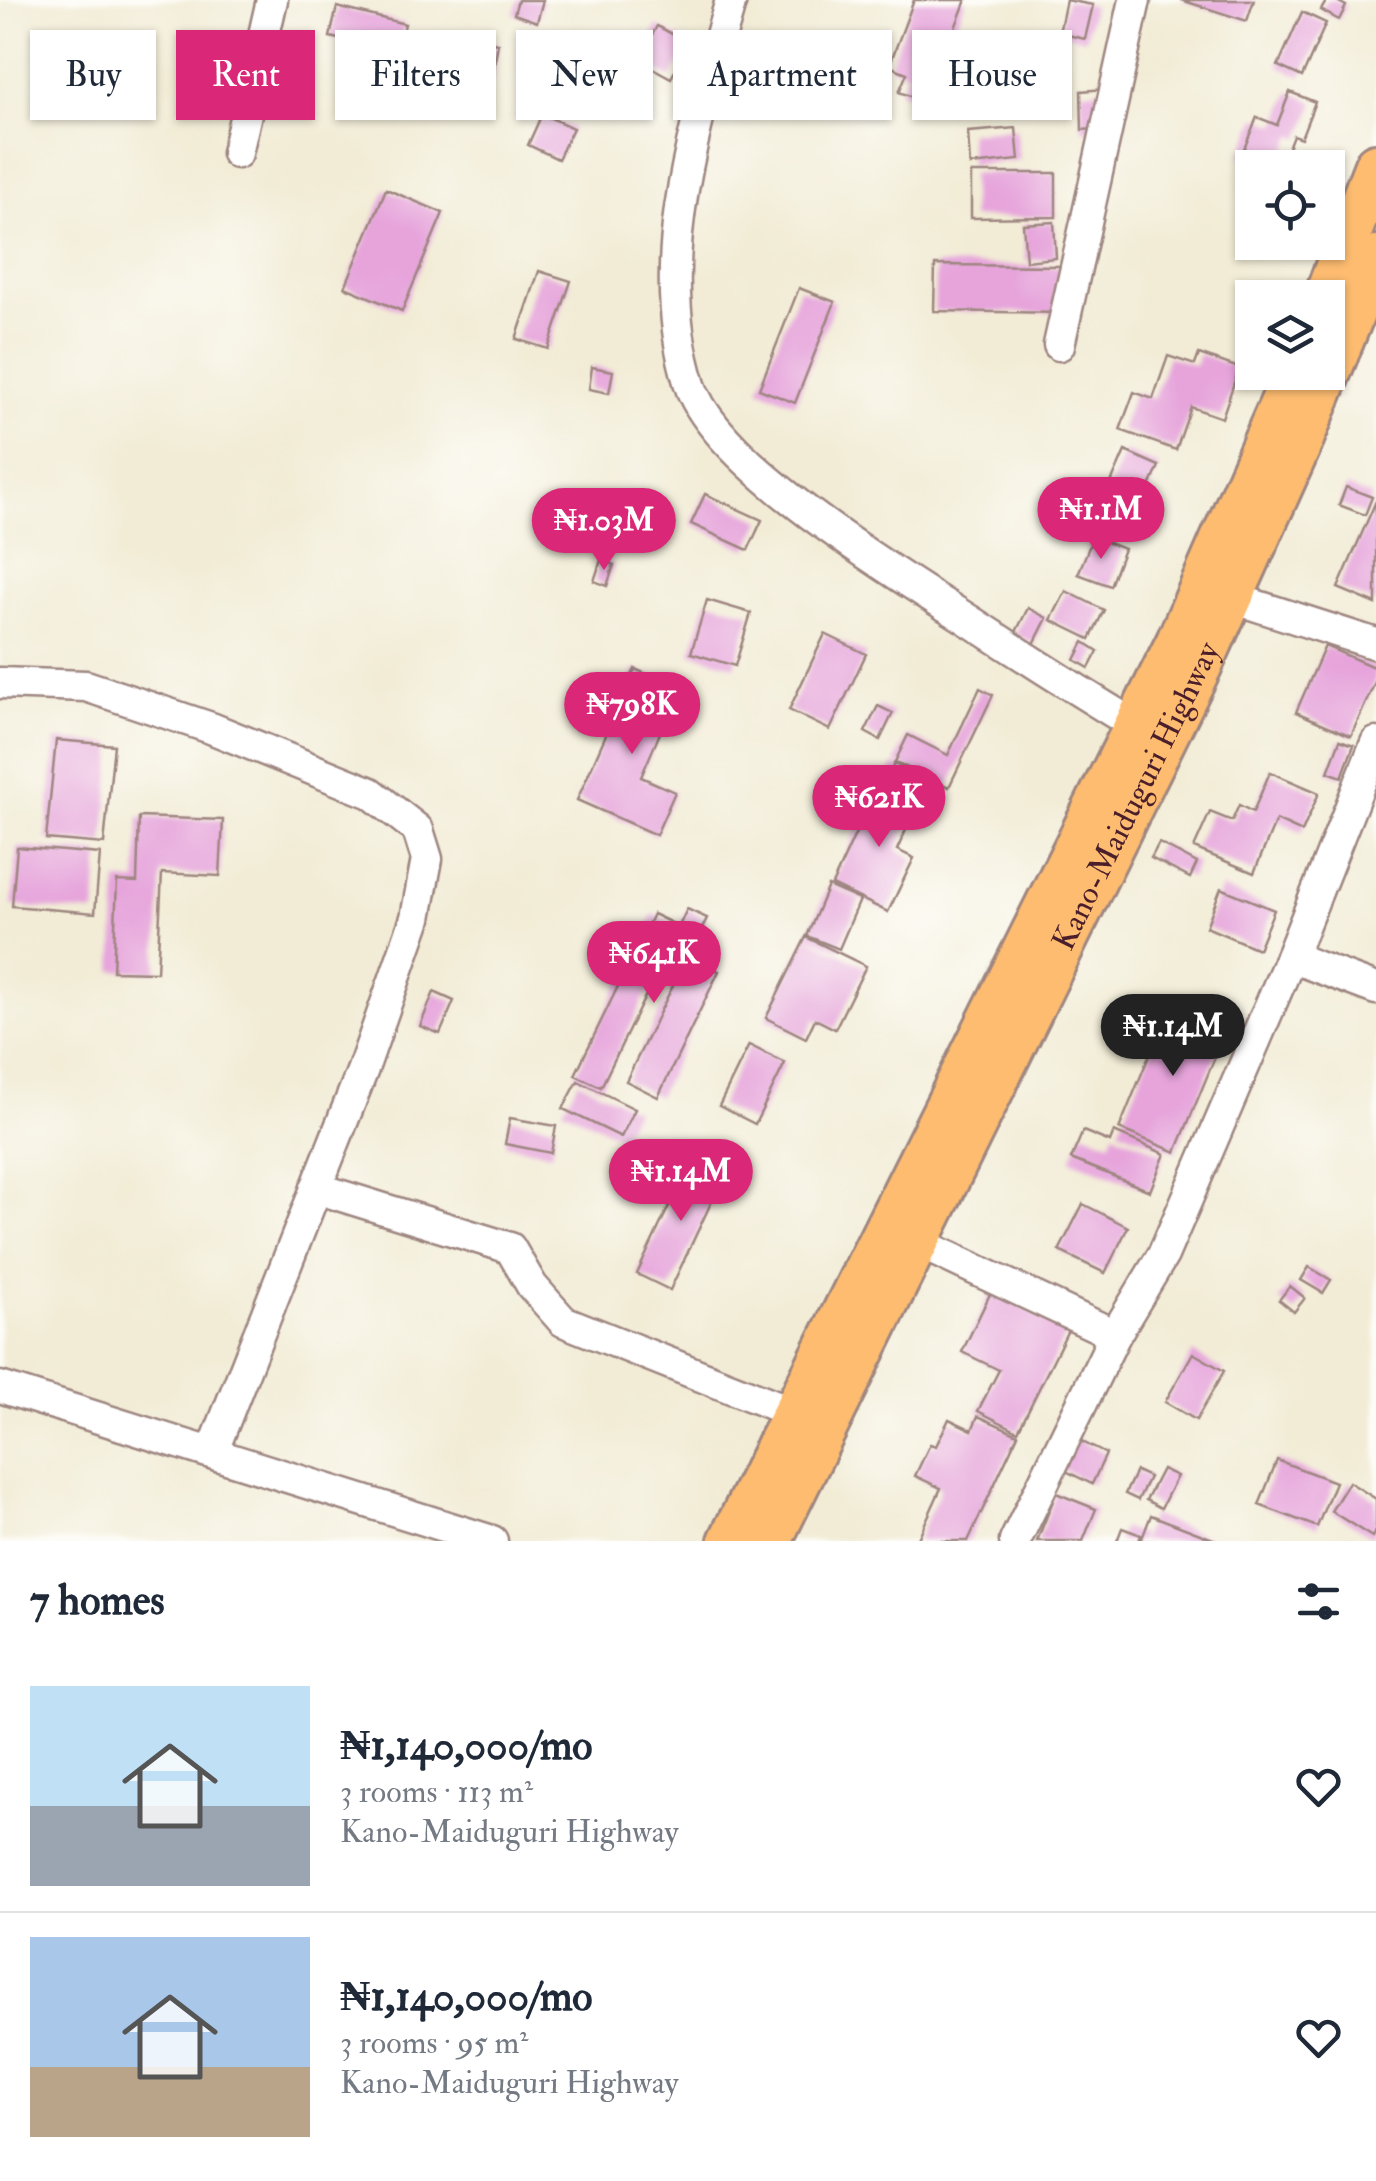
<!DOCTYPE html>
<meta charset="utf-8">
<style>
:root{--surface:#fff;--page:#f6f6f7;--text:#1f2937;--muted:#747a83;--line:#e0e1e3;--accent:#db2777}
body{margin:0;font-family:"IM FELL Double Pica",serif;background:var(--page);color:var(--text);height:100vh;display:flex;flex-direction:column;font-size:38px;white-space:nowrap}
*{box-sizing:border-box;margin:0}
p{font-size:32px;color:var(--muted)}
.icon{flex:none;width:55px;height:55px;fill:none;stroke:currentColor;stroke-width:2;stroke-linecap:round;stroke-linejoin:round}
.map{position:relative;height:1541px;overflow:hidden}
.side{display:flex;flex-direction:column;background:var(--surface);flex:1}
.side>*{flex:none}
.banner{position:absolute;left:30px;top:30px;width:1318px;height:90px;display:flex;gap:20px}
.buttons{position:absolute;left:1235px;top:150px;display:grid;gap:20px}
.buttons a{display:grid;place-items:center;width:110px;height:110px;border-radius:0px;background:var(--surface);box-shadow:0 2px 8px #0004;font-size:50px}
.price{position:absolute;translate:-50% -85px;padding:0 22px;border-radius:35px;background:var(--accent);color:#fff;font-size:32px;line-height:65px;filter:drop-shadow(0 2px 5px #0008)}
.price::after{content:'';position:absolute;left:50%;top:60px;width:30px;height:22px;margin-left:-15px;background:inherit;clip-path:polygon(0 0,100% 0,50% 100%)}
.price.selected{background:#222;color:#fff}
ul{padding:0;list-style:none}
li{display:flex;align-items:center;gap:30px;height:250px;padding:0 30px}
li+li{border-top:2px solid var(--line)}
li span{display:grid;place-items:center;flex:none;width:280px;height:200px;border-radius:0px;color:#555}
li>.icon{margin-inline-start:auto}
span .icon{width:120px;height:120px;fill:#fffc;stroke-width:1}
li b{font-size:42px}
h2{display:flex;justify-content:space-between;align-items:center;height:120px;padding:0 30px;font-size:42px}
.chip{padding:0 35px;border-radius:0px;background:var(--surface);box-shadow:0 2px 8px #0004;font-size:35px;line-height:90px}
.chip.selected{background:var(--accent);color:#fff}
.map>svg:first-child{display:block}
.building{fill:#e6a4db}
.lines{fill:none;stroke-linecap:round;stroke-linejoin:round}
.minor-casing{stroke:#9e8680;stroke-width:35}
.highway-casing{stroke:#9e8680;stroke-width:48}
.minor{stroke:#fff;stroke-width:30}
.highway{stroke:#fdbc70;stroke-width:42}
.labels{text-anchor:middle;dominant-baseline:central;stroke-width:8;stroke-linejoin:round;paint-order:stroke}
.street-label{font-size:32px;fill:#4a1f2b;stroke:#fdfcf7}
</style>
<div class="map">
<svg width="1376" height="1541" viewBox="0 0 1376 1541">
<rect width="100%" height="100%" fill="#fdfcf7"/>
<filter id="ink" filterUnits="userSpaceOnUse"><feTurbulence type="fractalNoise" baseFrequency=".01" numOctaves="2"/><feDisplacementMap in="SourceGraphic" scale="20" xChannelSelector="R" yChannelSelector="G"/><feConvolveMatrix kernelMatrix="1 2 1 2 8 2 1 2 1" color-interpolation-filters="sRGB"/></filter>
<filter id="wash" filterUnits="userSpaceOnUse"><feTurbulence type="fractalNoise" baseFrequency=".0048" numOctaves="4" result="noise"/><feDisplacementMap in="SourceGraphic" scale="40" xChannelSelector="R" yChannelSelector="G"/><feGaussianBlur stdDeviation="2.25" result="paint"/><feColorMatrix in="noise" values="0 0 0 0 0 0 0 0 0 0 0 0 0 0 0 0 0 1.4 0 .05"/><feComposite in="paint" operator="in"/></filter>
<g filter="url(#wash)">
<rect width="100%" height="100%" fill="#f2ecd6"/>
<g id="blocks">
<g class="building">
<path d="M 518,0 L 543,0 L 537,22 L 514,14 Z"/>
<path d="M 914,0 L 966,0 L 926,102 L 899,92 L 907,73 L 889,66 Z"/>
<path d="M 1066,0 L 1093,5 L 1085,39 L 1059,33 Z"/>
<path d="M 1181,0 L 1254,0 L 1247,21 Z"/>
<path d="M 1327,0 L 1335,0 L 1346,6 L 1339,20 L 1321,10 Z"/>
<path d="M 337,7 L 405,24 L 398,53 L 330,37 Z"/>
<path d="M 1302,12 L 1326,23 L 1302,77 L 1278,66 Z"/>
<path d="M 657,26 L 690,44 L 671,78 L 638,60 Z"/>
<path d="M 434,32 L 498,43 L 491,86 L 427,75 Z"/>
<path d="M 1105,89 L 1108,128 L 1082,130 L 1081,91 Z"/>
<path d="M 1290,92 L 1315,102 L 1301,138 L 1293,135 L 1280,168 L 1270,168 L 1241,156 L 1257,117 L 1277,125 Z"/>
<path d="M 542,114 L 573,128 L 558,159 L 528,145 Z"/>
<path d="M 1016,128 L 1019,160 L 970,165 L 968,132 Z"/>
<path d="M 971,173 L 1056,173 L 1056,217 L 971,218 Z"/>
<path d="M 386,189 L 443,213 L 402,311 L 345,287 Z"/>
<path d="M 1054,222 L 1056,258 L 1026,261 L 1023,224 Z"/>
<path d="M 935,265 L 1062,266 L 1061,313 L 934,311 Z"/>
<path d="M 539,271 L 571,281 L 548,349 L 516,339 Z"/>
<path d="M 799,288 L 835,302 L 795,403 L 759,389 Z"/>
<path d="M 1199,354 L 1239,368 L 1222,418 L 1191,407 L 1176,450 L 1120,430 L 1134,392 L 1153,399 L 1168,356 L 1195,365 Z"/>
<path d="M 592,367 L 613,371 L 609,393 L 589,389 Z"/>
<path d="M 1125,451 L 1159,466 L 1128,538 L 1093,524 Z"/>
<path d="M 1346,487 L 1372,497 L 1365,515 L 1339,505 Z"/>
<path d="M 705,494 L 762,520 L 748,550 L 691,524 Z"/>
<path d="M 1376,501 L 1376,604 L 1338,588 Z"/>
<path d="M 1093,537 L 1124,549 L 1110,586 L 1078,574 Z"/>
<path d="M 601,560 L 614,565 L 607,586 L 594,581 Z"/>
<path d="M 1066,591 L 1104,610 L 1090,639 L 1051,620 Z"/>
<path d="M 707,600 L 751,613 L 735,666 L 691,653 Z"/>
<path d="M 1028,608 L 1047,618 L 1034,644 L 1015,634 Z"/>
<path d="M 825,634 L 866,654 L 830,730 L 789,710 Z"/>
<path d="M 1084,642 L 1098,651 L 1089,668 L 1075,660 Z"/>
<path d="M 1325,646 L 1376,668 L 1376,680 L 1351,736 L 1296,712 Z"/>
<path d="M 635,669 L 679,689 L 641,777 L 675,792 L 656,835 L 577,800 Z"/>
<path d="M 980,688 L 993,695 L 949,787 L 895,762 L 908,735 L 948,755 Z"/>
<path d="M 878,706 L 893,713 L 880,740 L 865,732 Z"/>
<path d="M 56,740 L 114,745 L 104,844 L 46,839 Z"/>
<path d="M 1340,740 L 1354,745 L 1342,777 L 1328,772 Z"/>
<path d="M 894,764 L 934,781 L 926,800 L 886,783 Z"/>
<path d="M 1270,772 L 1319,793 L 1302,832 L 1276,820 L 1254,873 L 1194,848 L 1210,812 L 1232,821 L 1239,805 L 1253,812 Z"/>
<path d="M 879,782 L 919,801 L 897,850 L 914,858 L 888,912 L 832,885 Z"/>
<path d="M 139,817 L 223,820 L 220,876 L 162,873 L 157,972 L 113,971 L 117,881 L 137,882 Z"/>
<path d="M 1159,843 L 1197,863 L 1190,878 L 1151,858 Z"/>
<path d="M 17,847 L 100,854 L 95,913 L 12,906 Z"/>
<path d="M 828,886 L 860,900 L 839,949 L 807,936 Z"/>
<path d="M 1221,888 L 1274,910 L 1258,949 L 1206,927 Z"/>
<path d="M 687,909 L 707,918 L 700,933 L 680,924 Z"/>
<path d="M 653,914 L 718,945 L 708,966 L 719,971 L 658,1097 L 626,1081 L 682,967 L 664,958 L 601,1087 L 575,1075 Z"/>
<path d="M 806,937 L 866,966 L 835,1029 L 815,1019 L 806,1038 L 766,1018 Z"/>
<path d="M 434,992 L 454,1001 L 440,1034 L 420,1026 Z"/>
<path d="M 1170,1005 L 1227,1028 L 1176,1152 L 1119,1129 Z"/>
<path d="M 749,1045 L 785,1063 L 755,1124 L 719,1106 Z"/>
<path d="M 578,1081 L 635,1109 L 621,1137 L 563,1109 Z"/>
<path d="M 510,1118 L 556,1126 L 551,1153 L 505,1144 Z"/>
<path d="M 1083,1131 L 1110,1142 L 1114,1132 L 1165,1154 L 1150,1191 L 1071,1159 Z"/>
<path d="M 692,1157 L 725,1173 L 670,1290 L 637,1274 Z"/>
<path d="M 1083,1204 L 1128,1227 L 1105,1273 L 1059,1251 Z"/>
<path d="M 1309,1267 L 1331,1280 L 1323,1293 L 1301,1280 Z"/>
<path d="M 1290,1286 L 1305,1298 L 1294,1312 L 1279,1300 Z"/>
<path d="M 991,1292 L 1068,1330 L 1018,1431 L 978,1411 L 999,1370 L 962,1352 Z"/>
<path d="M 1193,1353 L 1224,1371 L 1196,1420 L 1165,1402 Z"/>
<path d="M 978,1416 L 1018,1434 L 968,1541 L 917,1541 L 941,1488 L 915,1476 L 930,1444 L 936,1446 L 949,1419 L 972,1430 Z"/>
<path d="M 1065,1433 L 1106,1454 L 1092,1484 L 1050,1463 Z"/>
<path d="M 1277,1460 L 1335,1482 L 1317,1527 L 1259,1505 Z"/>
<path d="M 1162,1469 L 1177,1476 L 1161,1508 L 1146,1500 Z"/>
<path d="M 1136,1471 L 1149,1477 L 1138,1500 L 1125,1494 Z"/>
<path d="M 1349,1482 L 1376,1499 L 1376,1530 L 1372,1537 L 1331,1511 Z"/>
<path d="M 1056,1493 L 1096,1509 L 1083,1541 L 1037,1541 Z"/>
<path d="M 1151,1515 L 1218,1541 L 1141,1541 Z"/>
<path d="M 1122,1528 L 1141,1535 L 1139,1541 L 1117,1541 Z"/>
</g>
</g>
</g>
<g filter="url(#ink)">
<use href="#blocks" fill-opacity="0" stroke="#9e8680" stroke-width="2.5"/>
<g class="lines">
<g class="minor-casing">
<g id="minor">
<path d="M 731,0 C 697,122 650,259 690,385 C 716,465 898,575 970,621 C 1025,657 1080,692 1136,726"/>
<path d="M 237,153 L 272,0"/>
<path d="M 1059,345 L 1135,0"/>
<path d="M 1214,592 L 1376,644"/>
<path d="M 0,683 L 86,686 L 211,728 L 371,793 L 418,830 L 427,859 L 416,918 L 363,1069 L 212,1453"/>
<path d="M 1291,957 L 1376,989"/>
<path d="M 316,1188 L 510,1248 L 532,1286 L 563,1321 L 794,1413"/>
<path d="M 917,1242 L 1115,1335"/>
<path d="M 0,1387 L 492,1541"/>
<path d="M 1015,1541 L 1115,1335 L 1163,1255 L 1291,957 L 1376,743"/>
</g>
</g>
<g class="highway-casing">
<g id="highway">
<path d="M 1325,298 L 1376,165"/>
<path d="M 730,1541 L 1178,641 L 1295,372"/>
<path id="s1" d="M 770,1541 L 1200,667 L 1298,449 L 1376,257"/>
</g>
</g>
<use href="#minor" class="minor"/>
<use href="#highway" class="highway"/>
</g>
</g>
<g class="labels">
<g class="street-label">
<text stroke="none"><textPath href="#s1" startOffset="830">Kano-Maiduguri Highway</textPath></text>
</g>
</g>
</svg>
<div class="buttons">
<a><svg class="icon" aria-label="locate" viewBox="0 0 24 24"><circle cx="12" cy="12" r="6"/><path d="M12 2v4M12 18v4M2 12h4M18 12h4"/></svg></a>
<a><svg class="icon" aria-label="layers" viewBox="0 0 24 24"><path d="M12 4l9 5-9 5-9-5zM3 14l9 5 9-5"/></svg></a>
</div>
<b class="price" style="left:1101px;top:562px">₦1.1M</b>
<b class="price" style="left:604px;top:573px">₦1.03M</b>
<b class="price" style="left:632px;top:757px">₦798K</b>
<b class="price" style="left:879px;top:850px">₦621K</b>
<b class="price" style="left:654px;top:1006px">₦641K</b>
<b class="price selected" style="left:1173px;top:1079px">₦1.14M</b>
<b class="price" style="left:681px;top:1224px">₦1.14M</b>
<div class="banner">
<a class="chip">Buy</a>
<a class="chip selected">Rent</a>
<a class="chip">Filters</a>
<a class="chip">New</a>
<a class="chip">Apartment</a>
<a class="chip">House</a>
</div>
</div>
<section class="side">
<h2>7 homes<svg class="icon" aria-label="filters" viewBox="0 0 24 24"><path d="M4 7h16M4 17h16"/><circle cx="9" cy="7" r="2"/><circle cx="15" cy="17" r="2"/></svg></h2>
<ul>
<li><span style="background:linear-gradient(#bfe0f5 60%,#9aa5b1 0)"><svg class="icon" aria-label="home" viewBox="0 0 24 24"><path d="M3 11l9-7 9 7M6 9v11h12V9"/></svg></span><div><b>₦1,140,000/mo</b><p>3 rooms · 113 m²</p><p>Kano-Maiduguri Highway</p></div><svg class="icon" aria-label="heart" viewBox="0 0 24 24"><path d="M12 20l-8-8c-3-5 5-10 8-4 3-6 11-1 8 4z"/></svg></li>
<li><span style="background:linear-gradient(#a9c7e8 65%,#b9a48a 0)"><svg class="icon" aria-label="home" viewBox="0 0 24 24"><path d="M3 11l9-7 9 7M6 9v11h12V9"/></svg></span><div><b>₦1,140,000/mo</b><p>3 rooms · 95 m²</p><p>Kano-Maiduguri Highway</p></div><svg class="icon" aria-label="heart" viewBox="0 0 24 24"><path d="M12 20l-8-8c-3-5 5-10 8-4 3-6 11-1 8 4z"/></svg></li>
</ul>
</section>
